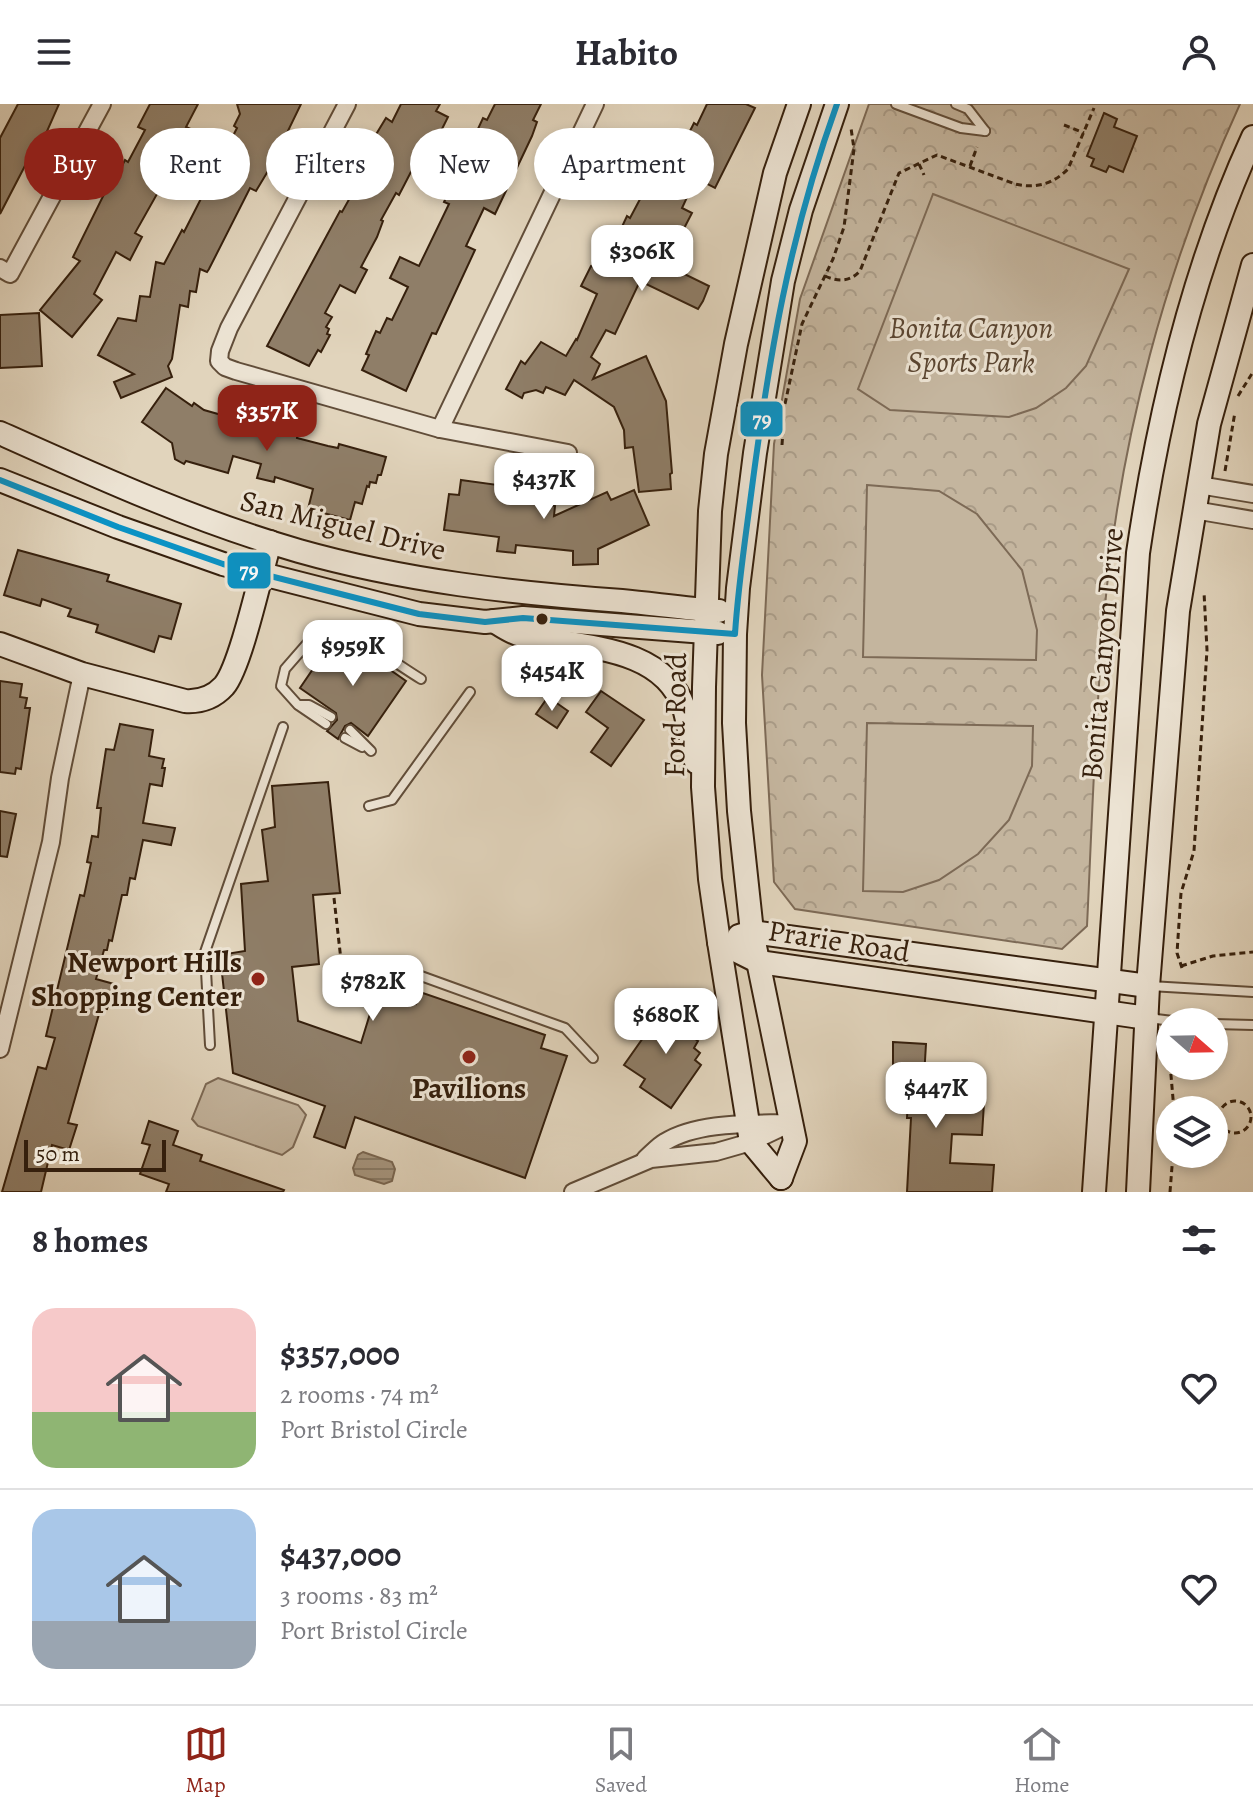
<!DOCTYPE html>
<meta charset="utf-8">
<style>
:root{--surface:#fff;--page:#f2f2f3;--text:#2b2b33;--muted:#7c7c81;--line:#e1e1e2;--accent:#8f2418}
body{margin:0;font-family:Alegreya,serif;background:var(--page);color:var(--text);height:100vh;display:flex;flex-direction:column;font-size:30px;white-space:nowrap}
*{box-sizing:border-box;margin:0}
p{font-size:26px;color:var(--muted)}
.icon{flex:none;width:44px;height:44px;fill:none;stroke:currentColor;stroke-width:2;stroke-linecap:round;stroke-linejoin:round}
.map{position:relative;height:1088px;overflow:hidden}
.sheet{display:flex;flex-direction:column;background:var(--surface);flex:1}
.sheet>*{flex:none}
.banner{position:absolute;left:24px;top:24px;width:800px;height:72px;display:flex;gap:16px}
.needle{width:52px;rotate:110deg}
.tools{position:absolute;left:1156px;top:904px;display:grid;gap:16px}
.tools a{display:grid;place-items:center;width:72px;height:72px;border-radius:50%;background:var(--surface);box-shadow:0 4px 12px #0003;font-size:40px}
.scale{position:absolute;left:24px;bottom:20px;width:142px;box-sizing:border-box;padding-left:8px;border:4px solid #36200d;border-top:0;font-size:22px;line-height:28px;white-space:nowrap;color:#36200d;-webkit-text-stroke:6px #ece3d3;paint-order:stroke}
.price{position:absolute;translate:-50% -68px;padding:0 18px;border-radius:16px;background:#fff;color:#222;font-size:26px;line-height:52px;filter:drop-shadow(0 2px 4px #0008)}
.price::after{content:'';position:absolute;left:50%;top:48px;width:24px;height:18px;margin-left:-12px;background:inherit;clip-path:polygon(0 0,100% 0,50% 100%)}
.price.on{background:var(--accent);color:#fff}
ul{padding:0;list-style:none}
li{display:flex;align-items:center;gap:24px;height:200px;padding:0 32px}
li+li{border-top:2px solid var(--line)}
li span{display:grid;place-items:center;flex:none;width:224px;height:160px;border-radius:24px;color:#555}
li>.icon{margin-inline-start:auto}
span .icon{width:96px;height:96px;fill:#fffc;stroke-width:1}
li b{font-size:34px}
h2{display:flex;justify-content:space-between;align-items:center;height:96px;padding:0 32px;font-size:34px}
.chip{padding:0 28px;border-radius:36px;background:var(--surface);box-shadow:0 4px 12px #0003;font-size:28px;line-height:72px}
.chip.on{background:var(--accent);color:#fff}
header{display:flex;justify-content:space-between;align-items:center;height:104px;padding:0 32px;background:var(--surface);font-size:36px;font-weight:600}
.dock{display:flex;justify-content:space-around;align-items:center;height:112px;border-top:2px solid var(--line);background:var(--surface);font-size:22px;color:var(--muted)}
.dock a{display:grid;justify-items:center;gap:4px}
.dock .on{color:var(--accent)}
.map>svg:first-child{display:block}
.park{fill:url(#park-crowns);stroke:#7d6a56;stroke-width:2}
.pitch{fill:#c4b59e;stroke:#7d6a56;stroke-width:2}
.water{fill:url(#water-rules);stroke:#7a6752;stroke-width:2}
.building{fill:#8f7e68;stroke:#36200d;stroke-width:2}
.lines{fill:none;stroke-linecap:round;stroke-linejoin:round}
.lane-casing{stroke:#614d39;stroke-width:12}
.street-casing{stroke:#614d39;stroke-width:20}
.secondary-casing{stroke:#36200d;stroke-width:26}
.path{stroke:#36200d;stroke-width:3;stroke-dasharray:6 4;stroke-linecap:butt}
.lane{stroke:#ece3d3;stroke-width:8}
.street{stroke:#ece3d3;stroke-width:16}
.secondary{stroke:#ece3d3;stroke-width:22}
.bus-1-casing{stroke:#ece3d3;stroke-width:12}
.bus-1{stroke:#0b92c4;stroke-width:6}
.bus-dot{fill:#36200d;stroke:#ece3d3;stroke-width:3}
.poi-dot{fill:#8f2418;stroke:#ece3d3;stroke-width:3}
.labels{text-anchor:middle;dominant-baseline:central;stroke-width:6;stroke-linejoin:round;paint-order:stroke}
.park-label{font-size:30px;font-style:italic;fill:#5a4531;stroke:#ece3d3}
.street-label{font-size:30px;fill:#36200d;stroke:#ece3d3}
.poi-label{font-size:30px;font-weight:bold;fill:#36200d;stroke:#ece3d3;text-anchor:end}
.line-badge{stroke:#ece3d3;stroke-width:3}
.badge-label{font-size:22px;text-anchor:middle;font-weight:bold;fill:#fff}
</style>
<header><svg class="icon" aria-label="menu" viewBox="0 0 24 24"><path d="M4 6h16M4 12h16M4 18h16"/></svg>Habito<svg class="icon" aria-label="person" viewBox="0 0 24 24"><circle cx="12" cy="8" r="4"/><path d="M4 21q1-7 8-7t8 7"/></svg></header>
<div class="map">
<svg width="1253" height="1088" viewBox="0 0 1253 1088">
<defs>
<pattern id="park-crowns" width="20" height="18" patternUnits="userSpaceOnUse" patternTransform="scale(2)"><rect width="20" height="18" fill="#c4b59e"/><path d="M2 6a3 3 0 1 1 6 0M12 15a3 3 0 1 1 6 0" fill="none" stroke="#a99b87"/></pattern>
<pattern id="water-rules" width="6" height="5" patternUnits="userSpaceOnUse" patternTransform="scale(2)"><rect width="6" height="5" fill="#a79780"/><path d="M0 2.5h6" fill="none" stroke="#897b67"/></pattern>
</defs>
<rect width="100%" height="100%" fill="#e1d4bc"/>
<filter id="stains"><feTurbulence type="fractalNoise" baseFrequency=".0025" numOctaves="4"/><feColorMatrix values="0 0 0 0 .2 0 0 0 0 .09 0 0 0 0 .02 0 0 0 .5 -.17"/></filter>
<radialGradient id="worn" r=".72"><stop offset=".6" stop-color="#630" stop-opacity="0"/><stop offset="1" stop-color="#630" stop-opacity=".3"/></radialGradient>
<path class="park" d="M 869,0 L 1240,0 C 1166,161 1119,337 1104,513 C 1095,615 1092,719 1087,822 L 1062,845 L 795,805 L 774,778 L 762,571 L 774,340 L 800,195 Z"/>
<g class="pitch">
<path d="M 933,90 L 1129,165 L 1086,262 L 1066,284 L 1036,304 L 1009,313 L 890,306 L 858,285 Z"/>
<path d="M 867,381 L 939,387 L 977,410 L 1022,466 L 1037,526 L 1036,556 L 863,553 Z"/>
<path d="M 867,619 L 1033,622 L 1032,662 L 1009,716 L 978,750 L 939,776 L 903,788 L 863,787 Z"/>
<path d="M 218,974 L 298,1001 L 306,1011 L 293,1043 L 282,1051 L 198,1022 L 192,1015 L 206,980 Z"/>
</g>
<path class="water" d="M 363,1048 L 392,1058 L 395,1065 L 392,1077 L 384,1080 L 355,1071 L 353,1064 L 358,1051 Z"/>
<g class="building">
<path d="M 18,0 L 59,0 L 33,59 L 28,56 L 0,110 L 0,34 Z"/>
<path d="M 150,0 L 198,0 L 186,23 L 193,26 L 135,129 L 142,133 L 130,156 L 116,148 L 94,190 L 102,196 L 72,233 L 40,206 L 80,157 L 73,153 L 115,68 L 118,70 L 125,56 L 128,58 L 145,26 L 138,23 Z"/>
<path d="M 237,0 L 301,0 L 271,62 L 256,87 L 250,84 L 209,165 L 207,168 L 200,165 L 196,188 L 190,187 L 188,203 L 180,201 L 172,255 L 168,262 L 172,273 L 121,294 L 114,278 L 134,270 L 98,251 L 118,214 L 136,217 L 140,192 L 150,193 L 156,158 L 164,160 L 182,126 L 184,128 L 237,24 L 234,22 L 240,10 Z"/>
<path d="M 401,0 L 440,0 L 436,7 L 448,13 L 434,41 L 427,37 L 399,91 L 396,89 L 381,116 L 383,117 L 377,133 L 361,163 L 367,166 L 355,189 L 340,181 L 325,209 L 332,213 L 326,223 L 329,225 L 327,230 L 330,231 L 321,248 L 318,246 L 309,262 L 267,242 L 340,107 L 342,108 L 356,83 L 354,82 L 366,60 L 361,58 L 372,37 L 386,14 L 392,18 Z"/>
<path d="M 495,0 L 541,0 L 533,16 L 537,18 L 532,32 L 495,110 L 484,104 L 466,142 L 475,146 L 436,230 L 432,229 L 406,287 L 362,266 L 369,251 L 366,250 L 376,227 L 380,229 L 387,214 L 392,216 L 408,183 L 390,174 L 400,153 L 419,162 L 449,100 L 444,98 L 483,14 L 487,16 Z"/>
<path d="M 707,0 L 746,0 L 755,4 L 715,84 L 696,74 L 682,104 L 692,109 L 678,136 L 683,139 L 673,160 L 675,161 L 674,165 L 709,182 L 703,197 L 698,205 L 640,177 L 615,230 L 606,226 L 591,253 L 600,260 L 593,275 L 646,252 L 666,297 L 672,369 L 670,370 L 671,385 L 639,388 L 633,343 L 625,344 L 624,326 L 614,303 L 574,276 L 565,291 L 546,283 L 543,289 L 536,286 L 524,289 L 522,294 L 506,285 L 521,257 L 525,260 L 541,238 L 566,252 L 576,235 L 577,236 L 597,190 L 581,182 L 591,162 L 597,165 L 610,138 L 614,140 L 627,112 L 630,114 L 656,65 L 661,67 L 674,38 L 678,40 L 682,32 L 684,33 L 687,28 L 689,29 L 694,19 L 697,21 Z"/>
<path d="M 1104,9 L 1117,15 L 1114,23 L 1137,32 L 1123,68 L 1109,62 L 1106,68 L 1091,62 L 1094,55 L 1087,52 Z"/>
<path d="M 39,209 L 42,262 L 0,264 L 0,211 Z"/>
<path d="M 166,284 L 192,302 L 194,299 L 204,306 L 271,325 L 272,320 L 298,328 L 297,334 L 328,342 L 338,344 L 339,340 L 386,353 L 381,371 L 378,371 L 376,379 L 370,378 L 369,383 L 367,382 L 362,400 L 355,398 L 350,416 L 308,405 L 313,385 L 275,373 L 274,378 L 257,374 L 261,360 L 233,352 L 228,369 L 186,357 L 184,360 L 175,355 L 172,339 L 142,318 Z"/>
<path d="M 461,376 L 498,381 L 497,392 L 555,402 L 554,412 L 607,388 L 611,396 L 634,386 L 649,421 L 598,445 L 598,460 L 573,461 L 573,447 L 516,441 L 515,449 L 497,447 L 499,433 L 444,426 L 449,390 L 459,391 Z"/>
<path d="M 18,446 L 109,471 L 107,477 L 181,500 L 171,535 L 159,532 L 154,548 L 96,528 L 98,521 L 68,512 L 71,505 L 42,495 L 40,502 L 4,491 Z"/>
<path d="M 330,540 L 366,549 L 406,577 L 368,632 L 351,619 L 345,622 L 338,635 L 327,627 L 337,616 L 336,609 L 300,584 Z"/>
<path d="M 0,577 L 22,580 L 20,593 L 27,594 L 25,604 L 30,604 L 21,665 L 16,664 L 15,670 L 0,668 Z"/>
<path d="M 601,587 L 644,616 L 611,662 L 591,648 L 608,624 L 586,608 Z"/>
<path d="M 548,593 L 568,607 L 557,624 L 536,610 Z"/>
<path d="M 120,620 L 153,626 L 149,652 L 164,655 L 162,664 L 165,664 L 162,682 L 150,680 L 143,719 L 175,724 L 171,741 L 143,736 L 135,775 L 130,774 L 127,791 L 122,791 L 112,837 L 109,836 L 107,846 L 104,846 L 96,875 L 114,880 L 107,905 L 101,903 L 68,1019 L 77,1021 L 69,1046 L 52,1041 L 41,1088 L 2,1088 L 38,963 L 46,965 L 55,934 L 46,932 L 80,791 L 84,792 L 91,759 L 87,758 L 92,732 L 98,733 L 101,704 L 97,704 L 106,645 L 114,646 Z"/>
<path d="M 328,678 L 340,789 L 313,791 L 319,860 L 292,863 L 298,917 L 361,939 L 377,887 L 416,900 L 420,888 L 545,931 L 541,944 L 567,952 L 525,1074 L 355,1013 L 345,1044 L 314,1033 L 325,1002 L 233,969 L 220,851 L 245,847 L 241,780 L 268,777 L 262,726 L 275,723 L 272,682 Z"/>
<path d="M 0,707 L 16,710 L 7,753 L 0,752 Z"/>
<path d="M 669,897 L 691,912 L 686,918 L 693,923 L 688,930 L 698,937 L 694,944 L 700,949 L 695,956 L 701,961 L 671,1004 L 640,983 L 645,975 L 624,961 Z"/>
<path d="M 893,938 L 926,940 L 924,973 L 927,973 L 926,995 L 984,999 L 982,1031 L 952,1030 L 950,1059 L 994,1061 L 992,1088 L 907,1088 L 911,1014 L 907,1014 L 908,995 L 893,994 Z"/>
<path d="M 149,1017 L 178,1027 L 173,1041 L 202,1051 L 200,1057 L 284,1086 L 283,1088 L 166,1088 L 169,1080 L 140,1070 L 150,1041 L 142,1039 Z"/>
</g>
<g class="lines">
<g class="lane-casing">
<g id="lane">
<path d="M 896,0 L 961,24 L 985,27"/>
<path d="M 956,0 L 968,5 L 985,27"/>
<path d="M 299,601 L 309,601 L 331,613"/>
<path d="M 326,620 L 298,601 L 281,582 L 285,565 L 312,534 C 360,528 382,551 421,575"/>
<path d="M 350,626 L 371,647"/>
<path d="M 345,634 L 362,643"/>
<path d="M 369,702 L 392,696 L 470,588"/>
<path d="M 396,863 L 565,924 L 593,954"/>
<path d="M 1150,882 L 1253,888"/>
<path d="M 1148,914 L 1181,918"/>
<path d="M 1214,920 L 1253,921"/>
<path d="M 210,941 L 205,848 L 283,623"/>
</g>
</g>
<g class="street-casing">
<g id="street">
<path d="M 347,0 L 229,224 L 220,247 L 219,257 L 225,263 L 236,267 L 440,325 L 568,349"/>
<path d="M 0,164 L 10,170 L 102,0"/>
<path d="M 440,325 L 595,0"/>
<path d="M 1199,381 L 1253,390"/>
<path d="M 1194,406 L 1253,416"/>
<path d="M 0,945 L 51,738 L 60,674 L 82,570"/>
<path d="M 645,1055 C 652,1049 658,1042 665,1038 C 697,1018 749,1020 785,1019"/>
<path d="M 573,1088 L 651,1055 L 716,1048 L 751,1038 L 791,1019"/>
</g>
</g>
<g class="secondary-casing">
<g id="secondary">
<path d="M 0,329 C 98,373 195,417 299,447 C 405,477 513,489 622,497 C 654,500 687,505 719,507"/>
<path d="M 0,376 L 118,423 L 223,460 L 419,510 L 485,518 L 523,514 L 718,529"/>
<path d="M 494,517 C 502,522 512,529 521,531 C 575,544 662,539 684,604 C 689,621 691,641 696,658"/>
<path d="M 0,540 L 82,570 L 185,597 C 200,598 213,594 224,582 C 241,562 261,468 270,438"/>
<path d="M 739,832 L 752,828 L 1148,882"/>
<path d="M 719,838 L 759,858 L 1147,914"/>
<path d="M 781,1074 L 751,1038 L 719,838 L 710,775 L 703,683 L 704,583 L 710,407 L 716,350 L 736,240 L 775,69 L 799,0"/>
<path d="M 781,1074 L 795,1037 L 752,828 L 739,707 L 734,619 L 735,530 L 738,484 L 755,349 L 783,177 L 801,106 L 837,0"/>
<path d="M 1094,1088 L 1138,449 C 1159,307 1193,163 1253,33"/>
<path d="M 1138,1088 L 1148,882 L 1178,507 L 1209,320 L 1253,161"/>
</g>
</g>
<g class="path">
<path d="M 1064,21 L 1084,29"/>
<path d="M 919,60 L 924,71"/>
<path d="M 970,62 L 977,43"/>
<path d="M 825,172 C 838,178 850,178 860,167 L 899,69 L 937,51 L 1015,80 C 1036,85 1053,80 1068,65 L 1094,4"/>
<path d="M 1238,292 L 1253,268"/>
<path d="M 785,300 L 802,220 L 833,155 L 844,123 L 854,45 L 851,24"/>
<path d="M 782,341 L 784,312"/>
<path d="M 1225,367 L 1235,308"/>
<path d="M 334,794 L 343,874 L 383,859"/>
<path d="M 1181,862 L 1213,852 L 1253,848"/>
<path d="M 1182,864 L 1177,849 L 1181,789 L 1194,747 L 1207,546 L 1204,488"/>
<path d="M 1170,960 L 1174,1006"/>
<circle cx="1235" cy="1013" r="16"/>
<path d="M 1170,1088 L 1173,1050"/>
</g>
<use href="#lane" class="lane"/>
<use href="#street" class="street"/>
<use href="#secondary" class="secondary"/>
<g class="bus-1-casing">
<path id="bus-1" d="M 0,376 L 118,423 L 223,460 L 419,510 L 485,518 L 523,514 L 735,530 C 738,483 745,437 751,391 C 769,252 789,133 837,0"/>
</g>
<use href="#bus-1" class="bus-1"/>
</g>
<circle class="bus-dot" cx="542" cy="515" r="7"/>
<g class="poi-dot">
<circle cx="258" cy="875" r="8"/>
<circle cx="469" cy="953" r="8"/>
</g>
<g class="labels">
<g class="park-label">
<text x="971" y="224">Bonita Canyon<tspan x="971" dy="34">Sports Park</tspan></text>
</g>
<g class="street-label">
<text transform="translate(343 421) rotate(14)">San Miguel Drive</text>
<text transform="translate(1102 550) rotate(-85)">Bonita Canyon Drive</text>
<text transform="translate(675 611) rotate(-89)">Ford Road</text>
<text transform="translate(839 837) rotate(9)">Prarie Road</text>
</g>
<g class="poi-label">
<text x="242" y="858">Newport Hills<tspan x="242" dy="34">Shopping Center</tspan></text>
<text x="469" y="984" text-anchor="middle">Pavilions</text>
</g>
</g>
<g class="line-badge">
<rect x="739" y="296" width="45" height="38" rx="8" fill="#0b92c4"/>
<rect x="226" y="447" width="46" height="39" rx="8" fill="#0b92c4"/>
</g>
<g class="badge-label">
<text x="762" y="323">79</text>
<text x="249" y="474">79</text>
</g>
<rect width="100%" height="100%" filter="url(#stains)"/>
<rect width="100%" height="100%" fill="url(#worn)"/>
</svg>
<div class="tools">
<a><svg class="needle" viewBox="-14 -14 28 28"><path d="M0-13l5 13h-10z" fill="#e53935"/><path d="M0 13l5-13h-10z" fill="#7c7c81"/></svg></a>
<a><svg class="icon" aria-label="layers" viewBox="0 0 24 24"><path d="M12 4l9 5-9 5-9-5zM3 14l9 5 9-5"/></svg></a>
</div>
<div class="scale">50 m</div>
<b class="price" style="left:642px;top:189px">$306K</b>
<b class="price on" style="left:267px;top:349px">$357K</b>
<b class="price" style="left:544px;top:417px">$437K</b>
<b class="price" style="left:353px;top:584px">$959K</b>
<b class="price" style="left:552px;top:609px">$454K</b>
<b class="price" style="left:373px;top:919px">$782K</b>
<b class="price" style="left:666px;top:952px">$680K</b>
<b class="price" style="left:936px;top:1026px">$447K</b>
<div class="banner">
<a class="chip on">Buy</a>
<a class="chip">Rent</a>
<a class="chip">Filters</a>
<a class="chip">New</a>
<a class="chip">Apartment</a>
</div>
</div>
<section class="sheet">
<h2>8 homes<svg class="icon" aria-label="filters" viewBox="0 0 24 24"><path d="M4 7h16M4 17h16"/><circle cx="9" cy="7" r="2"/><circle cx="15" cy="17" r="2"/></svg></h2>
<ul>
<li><span style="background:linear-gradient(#f6c9c9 65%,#8fb573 0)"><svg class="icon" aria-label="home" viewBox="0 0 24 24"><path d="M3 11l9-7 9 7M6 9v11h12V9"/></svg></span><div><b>$357,000</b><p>2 rooms · 74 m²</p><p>Port Bristol Circle</p></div><svg class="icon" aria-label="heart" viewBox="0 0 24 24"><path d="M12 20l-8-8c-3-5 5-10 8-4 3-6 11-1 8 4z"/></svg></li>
<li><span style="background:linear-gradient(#a9c7e8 70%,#9aa5b1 0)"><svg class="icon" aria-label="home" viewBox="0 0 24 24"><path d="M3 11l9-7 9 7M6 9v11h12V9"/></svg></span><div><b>$437,000</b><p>3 rooms · 83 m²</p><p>Port Bristol Circle</p></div><svg class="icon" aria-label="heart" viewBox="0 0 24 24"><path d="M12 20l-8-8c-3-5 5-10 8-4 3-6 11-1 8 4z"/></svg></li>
</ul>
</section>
<nav class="dock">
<a class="on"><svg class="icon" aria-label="map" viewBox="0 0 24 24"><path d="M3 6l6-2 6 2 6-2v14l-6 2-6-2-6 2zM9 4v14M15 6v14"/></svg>Map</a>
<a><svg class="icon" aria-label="saved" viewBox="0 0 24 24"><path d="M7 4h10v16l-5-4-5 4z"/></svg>Saved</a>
<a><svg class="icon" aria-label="home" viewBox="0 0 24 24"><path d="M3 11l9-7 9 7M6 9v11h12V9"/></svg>Home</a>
</nav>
